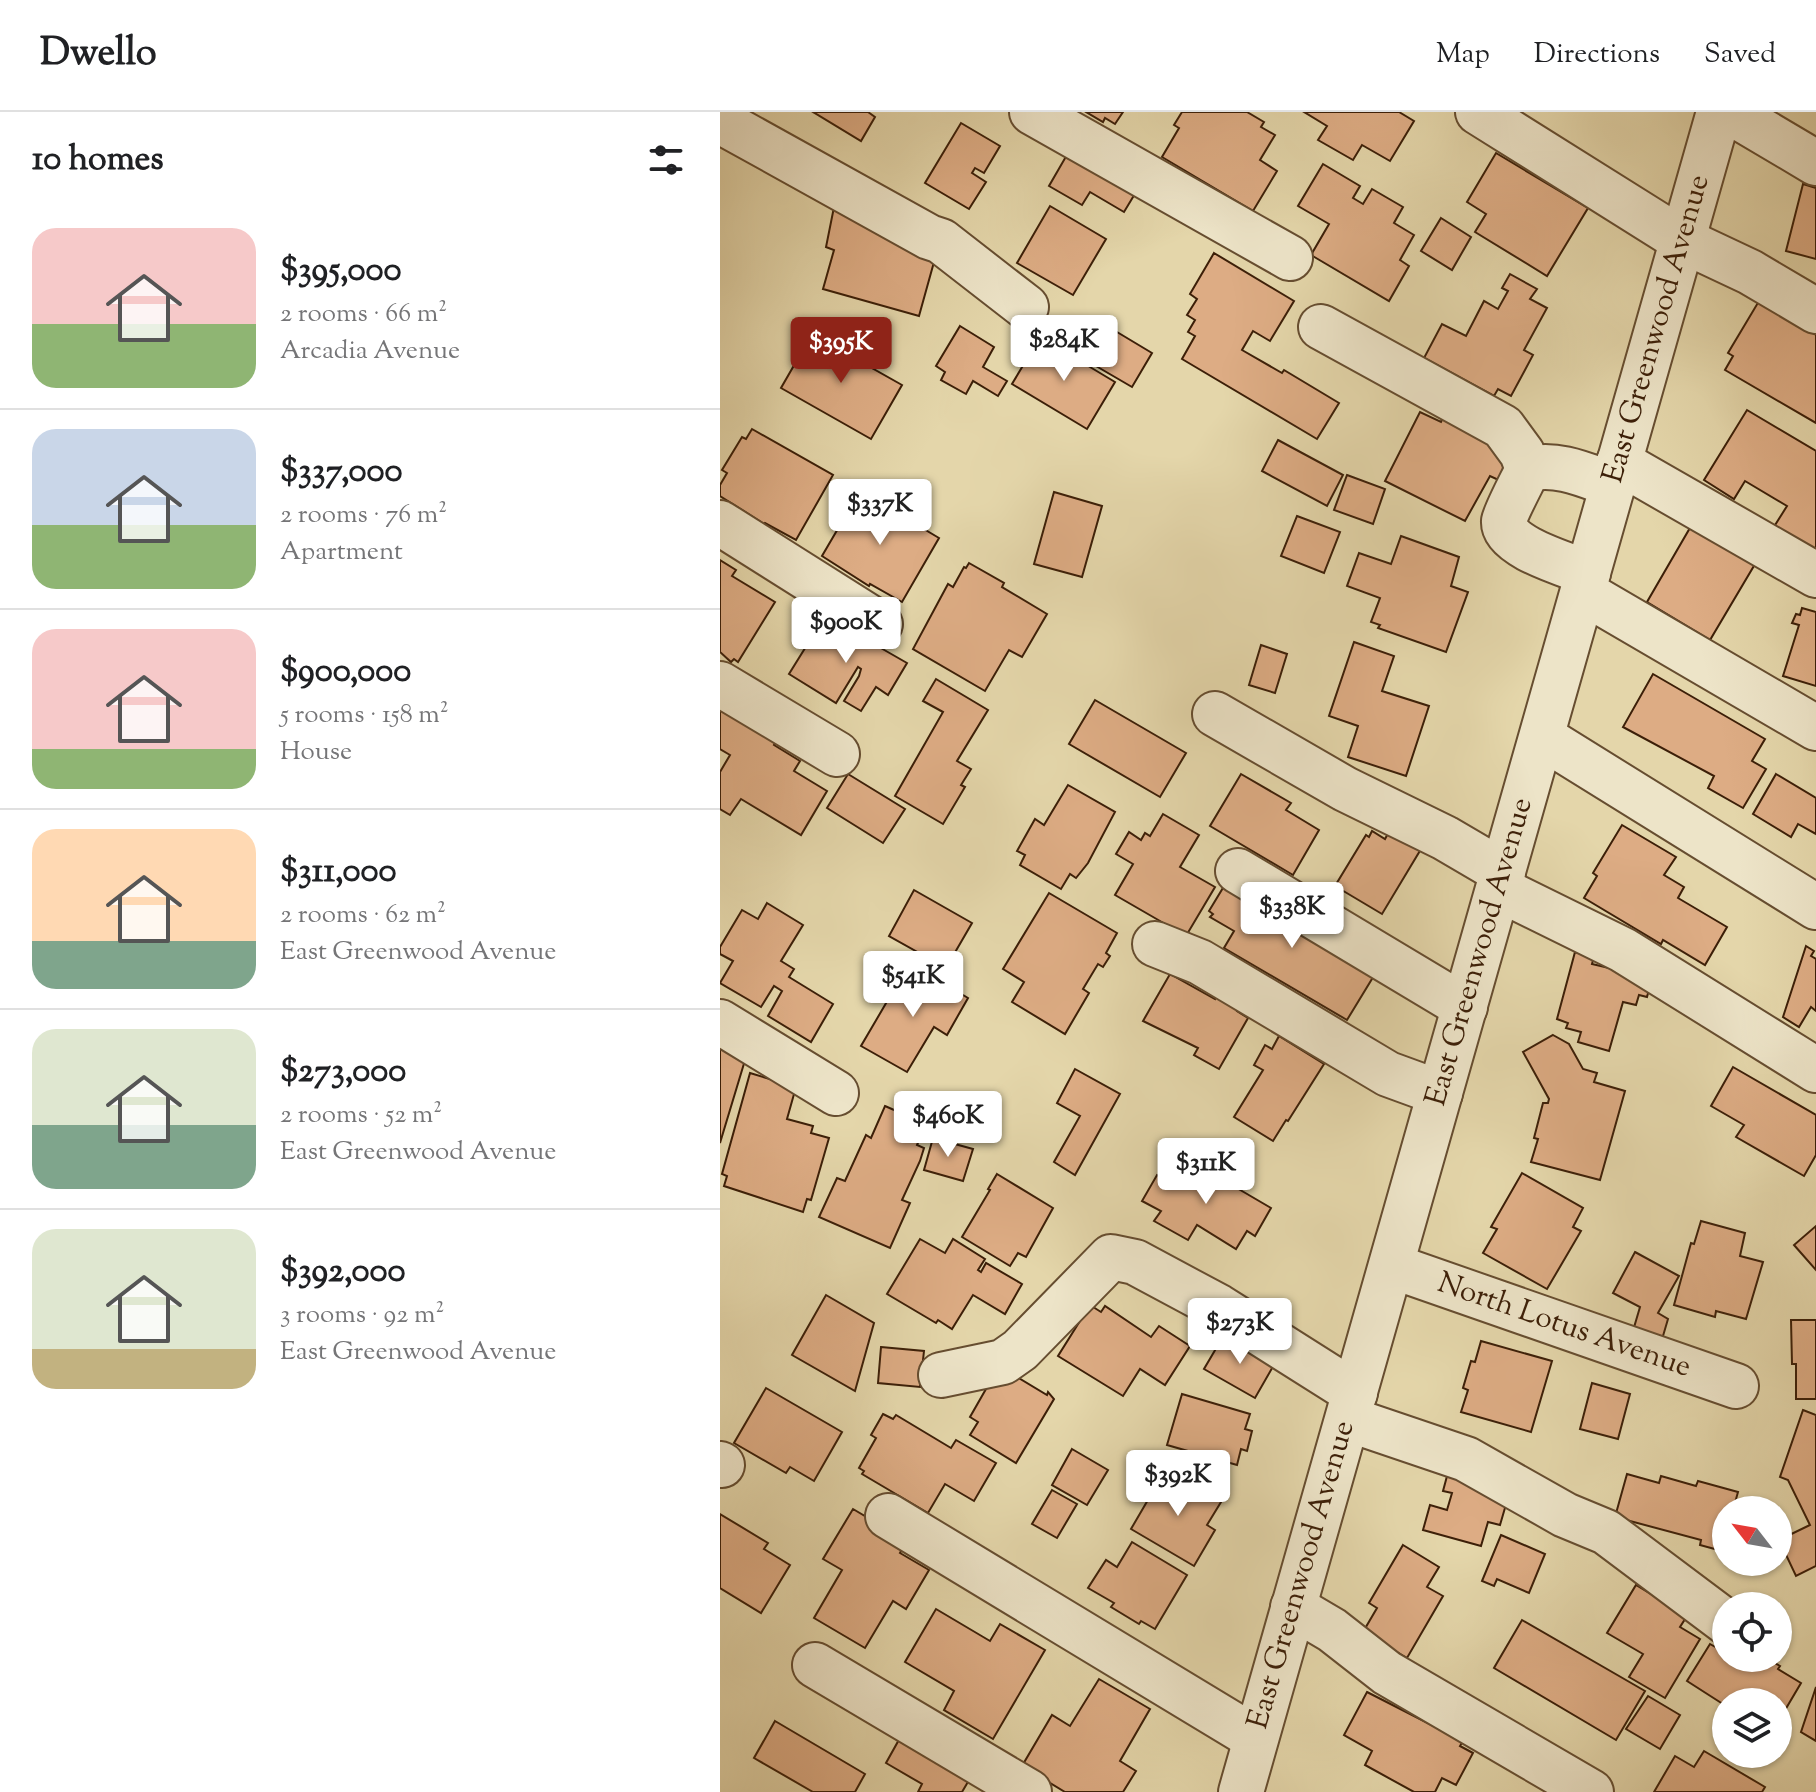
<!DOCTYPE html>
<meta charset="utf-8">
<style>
:root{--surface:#fff;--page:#f2f2f2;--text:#202124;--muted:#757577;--line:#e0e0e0;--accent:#8f2418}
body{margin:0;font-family:"Sorts Mill Goudy",serif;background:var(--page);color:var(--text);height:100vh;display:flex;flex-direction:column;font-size:30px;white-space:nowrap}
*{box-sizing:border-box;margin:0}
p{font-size:26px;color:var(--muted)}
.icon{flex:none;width:44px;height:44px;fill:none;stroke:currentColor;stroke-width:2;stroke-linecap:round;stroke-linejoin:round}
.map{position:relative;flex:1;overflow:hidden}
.drawer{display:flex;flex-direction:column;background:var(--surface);width:720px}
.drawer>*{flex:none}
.needle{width:52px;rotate:301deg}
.controls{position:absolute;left:992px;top:1384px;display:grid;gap:16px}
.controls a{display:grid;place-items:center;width:80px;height:80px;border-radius:50%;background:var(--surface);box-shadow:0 2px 6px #0004;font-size:40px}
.price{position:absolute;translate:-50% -68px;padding:0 18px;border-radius:8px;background:#fff;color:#222;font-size:26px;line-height:52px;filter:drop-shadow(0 2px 4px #0008)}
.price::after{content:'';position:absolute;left:50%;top:48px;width:24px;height:18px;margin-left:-12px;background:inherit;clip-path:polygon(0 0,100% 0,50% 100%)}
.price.on{background:var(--accent);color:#fff}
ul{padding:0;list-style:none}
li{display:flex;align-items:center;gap:24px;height:200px;padding:0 32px}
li+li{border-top:2px solid var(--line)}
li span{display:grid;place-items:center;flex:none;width:224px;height:160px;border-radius:24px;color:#555}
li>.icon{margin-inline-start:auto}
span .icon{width:96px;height:96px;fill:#fffc;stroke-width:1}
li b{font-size:34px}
h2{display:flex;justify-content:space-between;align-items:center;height:96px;padding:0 32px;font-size:34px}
header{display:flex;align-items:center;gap:48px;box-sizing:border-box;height:112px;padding:0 40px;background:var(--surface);border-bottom:2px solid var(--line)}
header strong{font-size:38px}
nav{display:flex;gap:44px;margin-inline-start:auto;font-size:28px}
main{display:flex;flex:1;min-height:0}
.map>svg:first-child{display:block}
.building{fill:#ddac84;stroke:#3c1f08;stroke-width:2}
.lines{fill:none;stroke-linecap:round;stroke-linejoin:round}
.minor-casing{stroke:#664d30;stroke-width:48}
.minor{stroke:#ede4c8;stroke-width:44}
.labels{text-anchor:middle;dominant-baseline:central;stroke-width:6;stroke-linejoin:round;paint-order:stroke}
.street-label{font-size:30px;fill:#3c1f08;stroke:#ede4c8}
</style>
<header>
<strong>Dwello</strong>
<nav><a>Map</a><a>Directions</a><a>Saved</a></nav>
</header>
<main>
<section class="drawer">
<h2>10 homes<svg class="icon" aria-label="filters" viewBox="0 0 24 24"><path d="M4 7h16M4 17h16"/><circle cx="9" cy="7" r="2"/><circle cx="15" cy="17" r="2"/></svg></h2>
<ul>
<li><span style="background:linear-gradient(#f6c9c9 60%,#8fb573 0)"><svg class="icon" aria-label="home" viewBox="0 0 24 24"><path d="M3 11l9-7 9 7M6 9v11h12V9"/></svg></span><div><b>$395,000</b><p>2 rooms · 66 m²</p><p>Arcadia Avenue</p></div></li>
<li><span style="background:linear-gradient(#c9d6e8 60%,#8fb573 0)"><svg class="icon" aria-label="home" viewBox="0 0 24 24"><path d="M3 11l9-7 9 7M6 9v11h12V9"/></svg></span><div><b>$337,000</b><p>2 rooms · 76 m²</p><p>Apartment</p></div></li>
<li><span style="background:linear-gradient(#f6c9c9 75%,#8fb573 0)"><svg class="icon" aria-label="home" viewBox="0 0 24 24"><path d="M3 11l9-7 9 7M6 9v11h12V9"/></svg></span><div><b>$900,000</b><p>5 rooms · 158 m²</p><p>House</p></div></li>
<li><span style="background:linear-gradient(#ffd9b3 70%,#7fa58c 0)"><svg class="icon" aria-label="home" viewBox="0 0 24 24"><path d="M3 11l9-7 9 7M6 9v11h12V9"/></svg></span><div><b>$311,000</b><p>2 rooms · 62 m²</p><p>East Greenwood Avenue</p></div></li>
<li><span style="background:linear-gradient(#dfe7d0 60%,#7fa58c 0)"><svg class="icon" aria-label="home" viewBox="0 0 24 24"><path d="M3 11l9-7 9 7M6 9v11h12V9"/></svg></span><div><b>$273,000</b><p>2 rooms · 52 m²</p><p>East Greenwood Avenue</p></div></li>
<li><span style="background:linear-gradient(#dfe7d0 75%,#c2b280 0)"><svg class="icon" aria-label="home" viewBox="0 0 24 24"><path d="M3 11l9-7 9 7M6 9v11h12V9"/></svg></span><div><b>$392,000</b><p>3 rooms · 92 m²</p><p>East Greenwood Avenue</p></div></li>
</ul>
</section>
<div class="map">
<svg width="1096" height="1680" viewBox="0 0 1096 1680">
<rect width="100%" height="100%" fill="#e4d6aa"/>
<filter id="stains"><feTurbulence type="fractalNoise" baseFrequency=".0025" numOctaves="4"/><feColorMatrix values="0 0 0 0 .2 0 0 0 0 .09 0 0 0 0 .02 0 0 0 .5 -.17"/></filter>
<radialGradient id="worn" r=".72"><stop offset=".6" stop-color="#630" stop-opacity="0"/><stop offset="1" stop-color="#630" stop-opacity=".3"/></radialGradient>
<g class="building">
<path d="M 93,0 L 148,0 L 155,5 L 141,29 Z"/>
<path d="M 366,0 L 403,0 L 395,12 L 385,6 L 383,10 Z"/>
<path d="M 462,0 L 527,0 L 544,10 L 541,15 L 555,23 L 540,48 L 557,59 L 533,99 L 442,45 L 459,16 L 454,13 Z"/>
<path d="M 584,0 L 679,0 L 694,9 L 670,49 L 642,33 L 633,48 L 598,28 L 607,14 Z"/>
<path d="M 241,11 L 280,34 L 264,61 L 255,56 L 252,61 L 266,70 L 249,97 L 205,71 Z"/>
<path d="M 348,41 L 416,80 L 404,100 L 370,80 L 362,93 L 329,74 Z"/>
<path d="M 776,41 L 868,96 L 827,164 L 755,120 L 766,102 L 747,90 Z"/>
<path d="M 603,52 L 640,74 L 633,86 L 643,92 L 652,77 L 683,95 L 674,111 L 694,123 L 680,148 L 689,154 L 669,189 L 591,143 L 609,112 L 578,94 Z"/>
<path d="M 1083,72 L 1096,76 L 1096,147 L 1066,139 Z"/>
<path d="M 330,94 L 386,127 L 353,183 L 297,151 Z"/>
<path d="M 114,95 L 219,132 L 199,204 L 103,177 L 114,138 L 106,135 Z"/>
<path d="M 721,106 L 751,125 L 732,158 L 701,139 Z"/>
<path d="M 494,141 L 574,189 L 550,229 L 533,219 L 522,238 L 562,261 L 564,258 L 619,291 L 597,327 L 462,247 L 475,224 L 468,220 L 475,208 L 467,203 L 477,187 L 470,182 Z"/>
<path d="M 790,162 L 817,177 L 810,187 L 827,196 L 804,238 L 813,243 L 791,284 L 778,277 L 774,284 L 704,246 L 722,212 L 746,224 L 764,189 L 778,197 L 788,179 L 782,176 Z"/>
<path d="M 1039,189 L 1096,223 L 1096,311 L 1005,258 L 1013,244 L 1008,241 Z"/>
<path d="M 240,214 L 274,235 L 263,255 L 287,269 L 278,284 L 253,269 L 246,282 L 221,268 L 225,260 L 216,254 Z"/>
<path d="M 397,220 L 432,241 L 412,275 L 376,254 Z"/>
<path d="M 92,222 L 108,231 L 113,222 L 134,234 L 129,243 L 182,273 L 151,327 L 61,276 Z"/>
<path d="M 320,225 L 395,270 L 367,317 L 292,272 Z"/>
<path d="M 726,298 L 789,340 L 783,370 L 770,364 L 745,409 L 665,369 L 700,300 L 721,310 Z"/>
<path d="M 1027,298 L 1096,339 L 1096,445 L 1052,418 L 1067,394 L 1025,369 L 1014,387 L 984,368 Z"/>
<path d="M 32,317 L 113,363 L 76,428 L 45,411 L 44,412 L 0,384 L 0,373 L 7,361 L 2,358 L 22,325 L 26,327 Z"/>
<path d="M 558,328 L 623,363 L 607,394 L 542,359 Z"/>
<path d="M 627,363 L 665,377 L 653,412 L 614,398 Z"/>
<path d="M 140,379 L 219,426 L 182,490 L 150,472 L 149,474 L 102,444 Z"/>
<path d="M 334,380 L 382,394 L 362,465 L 314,452 Z"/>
<path d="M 577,404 L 620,420 L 604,461 L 561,444 Z"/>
<path d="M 974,409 L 1038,447 L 990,528 L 927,490 Z"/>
<path d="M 681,424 L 739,445 L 731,474 L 748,480 L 726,540 L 658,516 L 660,513 L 651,510 L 660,486 L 627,474 L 639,441 L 671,452 Z"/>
<path d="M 0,448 L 16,458 L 12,464 L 55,490 L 18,550 L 14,547 L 11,550 L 0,540 Z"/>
<path d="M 249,451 L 284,471 L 282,475 L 327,502 L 302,545 L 289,538 L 265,579 L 193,537 L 228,472 L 233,475 L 244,455 L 246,456 Z"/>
<path d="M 1082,496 L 1096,500 L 1096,574 L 1063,564 L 1079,513 L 1072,511 L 1076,502 L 1080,503 Z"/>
<path d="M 105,504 L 187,551 L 168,583 L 156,575 L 141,599 L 124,589 L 139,564 L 141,557 L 138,555 L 116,591 L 69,562 Z"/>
<path d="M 634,530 L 674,544 L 662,579 L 709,594 L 686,664 L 628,645 L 638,614 L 609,604 Z"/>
<path d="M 541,533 L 567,542 L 555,581 L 529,573 Z"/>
<path d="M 933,562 L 1045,627 L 1032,649 L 1046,657 L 1023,696 L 988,676 L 994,664 L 903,615 Z"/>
<path d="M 216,567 L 268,598 L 237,649 L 251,657 L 241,673 L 245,675 L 223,712 L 175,684 L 223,600 L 203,589 Z"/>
<path d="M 375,588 L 466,641 L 440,685 L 349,632 Z"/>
<path d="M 0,597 L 59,624 L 54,633 L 80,649 L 74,659 L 107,679 L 81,723 L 21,687 L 10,703 L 0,697 L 0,660 L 10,643 L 0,637 Z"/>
<path d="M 128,662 L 185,697 L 163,731 L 107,696 Z"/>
<path d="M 521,662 L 571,691 L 566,698 L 599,718 L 573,763 L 490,714 Z"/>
<path d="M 1056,662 L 1096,686 L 1096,722 L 1078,712 L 1071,725 L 1033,702 Z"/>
<path d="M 348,673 L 395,700 L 368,751 L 356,766 L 350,762 L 341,777 L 300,753 L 305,743 L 297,739 L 315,707 L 324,713 Z"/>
<path d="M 443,702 L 479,723 L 460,755 L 495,775 L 466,824 L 395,783 L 413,752 L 396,742 L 409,720 L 421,728 L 425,721 L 430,724 Z"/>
<path d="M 902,713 L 956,745 L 944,763 L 964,775 L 958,786 L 1007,815 L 985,853 L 943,828 L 941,832 L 864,786 L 877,764 L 873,761 Z"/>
<path d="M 670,718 L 701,737 L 662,802 L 615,774 L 646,723 L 649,725 L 652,719 L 665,727 Z"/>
<path d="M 509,766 L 658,857 L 627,908 L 504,836 L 514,819 L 490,805 L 493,802 L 489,799 Z"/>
<path d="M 194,778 L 252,811 L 226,856 L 169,824 Z"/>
<path d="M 329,781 L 397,821 L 386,841 L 390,844 L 383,855 L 378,852 L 363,877 L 369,881 L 345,922 L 292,890 L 304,870 L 283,857 Z"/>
<path d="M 47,791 L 83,813 L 61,849 L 74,857 L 69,865 L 113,892 L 91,930 L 48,904 L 62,879 L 54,874 L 41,895 L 0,871 L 13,849 L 0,842 L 0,835 L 22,798 L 38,807 Z"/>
<path d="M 1086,834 L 1094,839 L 1091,844 L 1096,847 L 1096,899 L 1091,895 L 1079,915 L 1063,905 Z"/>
<path d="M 855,840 L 874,845 L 872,852 L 932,866 L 927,885 L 919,883 L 916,893 L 903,890 L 889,939 L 858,930 L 861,920 L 846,916 L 848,911 L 837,907 Z"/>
<path d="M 197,855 L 248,886 L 227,923 L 214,915 L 187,960 L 141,934 L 179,869 L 187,874 Z"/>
<path d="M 450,862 L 495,887 L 496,884 L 518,896 L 517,899 L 528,906 L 499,957 L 474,943 L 478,936 L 423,909 Z"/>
<path d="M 833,923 L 849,932 L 863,957 L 877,961 L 874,970 L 905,979 L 880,1068 L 811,1050 L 818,1027 L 814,1026 L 823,991 L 828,991 L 829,987 L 803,940 Z"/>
<path d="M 559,924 L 604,952 L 568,1009 L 566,1008 L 553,1029 L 514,1005 L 543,958 L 534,953 L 545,933 L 552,937 Z"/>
<path d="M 0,927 L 29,935 L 0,1031 Z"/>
<path d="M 1013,955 L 1096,1003 L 1096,1043 L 1084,1064 L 1016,1025 L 1024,1013 L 991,994 Z"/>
<path d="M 355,957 L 400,982 L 355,1063 L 334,1050 L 360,1004 L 337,991 Z"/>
<path d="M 30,961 L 76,975 L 67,1007 L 93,1014 L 91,1021 L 109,1026 L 91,1088 L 87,1087 L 83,1100 L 4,1074 L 7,1064 L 2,1062 Z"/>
<path d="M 165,994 L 206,1012 L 197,1033 L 204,1036 L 200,1049 L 182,1088 L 190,1091 L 170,1136 L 99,1105 L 117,1066 L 125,1069 L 146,1023 L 151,1026 Z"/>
<path d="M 213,1026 L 253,1037 L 243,1069 L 204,1058 Z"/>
<path d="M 469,1048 L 551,1096 L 535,1124 L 527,1119 L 516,1137 L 477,1113 L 468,1128 L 434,1109 L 441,1099 L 422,1089 L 437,1063 L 454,1073 Z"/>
<path d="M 802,1061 L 863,1096 L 853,1115 L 861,1119 L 827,1177 L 763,1141 L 777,1117 L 771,1115 Z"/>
<path d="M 277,1062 L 333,1096 L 306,1145 L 298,1141 L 290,1154 L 242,1125 L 270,1078 L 268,1077 Z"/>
<path d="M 981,1109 L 1025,1121 L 1020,1144 L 1043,1150 L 1026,1207 L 996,1199 L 995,1205 L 954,1193 L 971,1131 L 974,1132 Z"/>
<path d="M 1096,1114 L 1096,1158 L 1074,1133 Z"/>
<path d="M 200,1127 L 225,1141 L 233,1127 L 265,1147 L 258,1158 L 261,1160 L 266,1151 L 302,1172 L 285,1202 L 253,1183 L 232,1217 L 218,1208 L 216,1211 L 167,1182 Z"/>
<path d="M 915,1140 L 959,1164 L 938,1201 L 948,1207 L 938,1241 L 910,1229 L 920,1195 L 893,1181 Z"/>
<path d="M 106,1183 L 154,1211 L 135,1279 L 72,1243 Z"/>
<path d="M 370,1193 L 381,1200 L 385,1194 L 431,1225 L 439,1214 L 470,1234 L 445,1273 L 420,1257 L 403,1284 L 338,1244 Z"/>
<path d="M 1071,1208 L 1096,1208 L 1096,1287 L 1076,1287 L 1076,1252 L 1072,1252 Z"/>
<path d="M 507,1224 L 555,1251 L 535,1286 L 484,1257 L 501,1228 L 505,1230 Z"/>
<path d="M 761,1229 L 832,1249 L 811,1320 L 741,1300 L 748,1278 L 743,1276 L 751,1249 L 755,1250 Z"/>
<path d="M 161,1235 L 204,1239 L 200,1275 L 158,1271 Z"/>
<path d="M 287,1259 L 327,1283 L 328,1280 L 334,1287 L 296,1351 L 250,1323 L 258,1310 L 250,1305 L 270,1270 Z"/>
<path d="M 872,1271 L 910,1282 L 898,1327 L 860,1317 Z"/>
<path d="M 46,1276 L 122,1320 L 94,1369 L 70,1355 L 66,1361 L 14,1331 Z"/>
<path d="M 462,1282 L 530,1302 L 525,1317 L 532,1319 L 527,1339 L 521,1337 L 517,1353 L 447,1333 Z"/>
<path d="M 1083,1298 L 1096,1303 L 1096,1454 L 1076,1464 L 1059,1428 L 1090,1413 L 1068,1368 L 1060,1365 Z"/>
<path d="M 163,1302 L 173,1307 L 176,1303 L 231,1336 L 236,1328 L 276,1351 L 254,1389 L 225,1372 L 208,1401 L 142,1362 L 144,1359 L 139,1356 L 156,1326 L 151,1323 Z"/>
<path d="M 352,1337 L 388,1358 L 367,1393 L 332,1373 Z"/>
<path d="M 730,1353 L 767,1370 L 764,1383 L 787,1389 L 780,1413 L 768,1410 L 761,1434 L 703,1418 L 710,1393 L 727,1398 L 732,1381 L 723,1379 Z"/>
<path d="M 446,1357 L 501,1390 L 487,1413 L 495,1418 L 474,1454 L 411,1417 Z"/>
<path d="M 907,1362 L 939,1371 L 941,1364 L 976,1374 L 978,1369 L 1018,1380 L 1013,1398 L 1006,1398 L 1006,1424 L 1002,1439 L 980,1433 L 981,1428 L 895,1405 Z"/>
<path d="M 332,1378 L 357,1392 L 337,1426 L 312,1412 Z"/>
<path d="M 133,1397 L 187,1429 L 180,1441 L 209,1458 L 186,1497 L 173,1489 L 145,1536 L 94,1506 L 122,1458 L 103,1447 Z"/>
<path d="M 0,1402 L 48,1431 L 44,1437 L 70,1453 L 41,1501 L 0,1476 Z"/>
<path d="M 781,1423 L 825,1442 L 809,1481 L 777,1467 L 774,1474 L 762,1469 Z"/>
<path d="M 412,1430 L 467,1463 L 435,1517 L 421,1509 L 419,1512 L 391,1495 L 394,1491 L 368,1476 L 386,1448 L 397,1455 Z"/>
<path d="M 683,1433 L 719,1455 L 707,1475 L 723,1484 L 687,1546 L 643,1520 L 657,1496 L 649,1491 Z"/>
<path d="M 916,1473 L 967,1504 L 960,1515 L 980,1527 L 945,1586 L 909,1565 L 923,1542 L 887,1521 Z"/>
<path d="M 216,1497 L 270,1529 L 280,1512 L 325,1538 L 273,1627 L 224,1598 L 234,1579 L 185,1550 Z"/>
<path d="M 802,1508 L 925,1579 L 896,1628 L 774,1556 Z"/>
<path d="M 990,1532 L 1006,1541 L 1006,1546 L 1014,1546 L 1023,1551 L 1026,1546 L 1039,1546 L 1049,1552 L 1051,1549 L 1060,1554 L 1058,1557 L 1081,1571 L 1058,1610 L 1058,1590 L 1006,1590 L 1006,1594 L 967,1569 Z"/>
<path d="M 379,1567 L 430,1597 L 400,1649 L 416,1659 L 403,1680 L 345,1680 L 302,1654 L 332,1603 L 350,1614 Z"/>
<path d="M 1096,1575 L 1096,1629 L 1081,1620 Z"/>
<path d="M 647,1580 L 743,1629 L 740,1634 L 753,1641 L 736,1673 L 722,1666 L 715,1680 L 694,1680 L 645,1653 L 652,1639 L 624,1623 Z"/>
<path d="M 928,1584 L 960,1603 L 940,1637 L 906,1617 Z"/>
<path d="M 55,1609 L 145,1662 L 135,1680 L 93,1680 L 34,1646 Z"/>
<path d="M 185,1617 L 255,1658 L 242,1680 L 198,1680 L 202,1672 L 166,1651 Z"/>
<path d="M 984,1639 L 1045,1675 L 1042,1680 L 934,1680 L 955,1644 L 974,1655 Z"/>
</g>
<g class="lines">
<g class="minor-casing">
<g id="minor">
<path d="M 312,0 L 570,146"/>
<path d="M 758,0 L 962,128 L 1030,160 L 1096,199"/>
<path d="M 1010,0 L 1096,51"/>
<path d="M 0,9 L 209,125 L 221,129 L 306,195"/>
<path d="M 601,215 L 783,315 L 802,341 L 808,357 C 803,368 786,399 784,409 C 782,435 849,453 868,461"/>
<path d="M 899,350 L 1096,463"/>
<path d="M 808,357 C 838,350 865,363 893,373"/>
<path d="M 0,411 L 160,512"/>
<path d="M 863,480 L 1096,616"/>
<path d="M 0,572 L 117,642"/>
<path d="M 495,602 L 625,677 L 725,726 L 783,760"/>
<path d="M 822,625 L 1096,795"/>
<path d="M 518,759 L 745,895"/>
<path d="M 779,777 L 903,838 L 1096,958"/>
<path d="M 435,832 L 480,850 L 668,962 L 720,981"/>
<path d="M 0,910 L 116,981"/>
<path d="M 672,1154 L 1016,1274"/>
<path d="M 221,1263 L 283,1250 L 300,1238 L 391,1145 L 415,1150 L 499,1195 L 635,1281"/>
<path d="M 628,1307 L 746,1347 L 845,1403 L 886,1420 L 1006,1510"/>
<path d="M 0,1352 L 2,1353"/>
<path d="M 168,1404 L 535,1626"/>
<path d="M 573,1495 L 612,1518 L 667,1561 L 871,1680"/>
<path d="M 95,1553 L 309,1680"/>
<path d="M 521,1680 L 999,0"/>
</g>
</g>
<use href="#minor" class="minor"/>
</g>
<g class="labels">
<g class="street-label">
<text transform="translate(937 217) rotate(-74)">East Greenwood Avenue</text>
<text transform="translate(760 840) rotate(-74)">East Greenwood Avenue</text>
<text transform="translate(844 1214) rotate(19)">North Lotus Avenue</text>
<text transform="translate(582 1463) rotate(-74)">East Greenwood Avenue</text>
</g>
</g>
<rect width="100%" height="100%" filter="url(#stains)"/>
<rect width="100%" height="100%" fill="url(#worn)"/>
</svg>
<div class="controls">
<a><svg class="needle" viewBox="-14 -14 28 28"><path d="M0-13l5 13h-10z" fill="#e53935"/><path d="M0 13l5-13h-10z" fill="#757577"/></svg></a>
<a><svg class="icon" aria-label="locate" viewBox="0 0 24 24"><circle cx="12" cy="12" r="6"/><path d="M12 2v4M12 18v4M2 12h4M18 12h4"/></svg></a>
<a><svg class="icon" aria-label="layers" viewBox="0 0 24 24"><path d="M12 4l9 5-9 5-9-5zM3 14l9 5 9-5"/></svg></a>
</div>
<b class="price" style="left:344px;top:271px">$284K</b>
<b class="price on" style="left:121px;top:273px">$395K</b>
<b class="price" style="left:160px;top:435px">$337K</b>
<b class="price" style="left:126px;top:553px">$900K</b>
<b class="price" style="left:572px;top:838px">$338K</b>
<b class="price" style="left:193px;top:907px">$541K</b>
<b class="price" style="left:228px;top:1047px">$460K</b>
<b class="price" style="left:486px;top:1094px">$311K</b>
<b class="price" style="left:520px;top:1254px">$273K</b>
<b class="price" style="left:458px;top:1406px">$392K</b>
</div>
</main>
